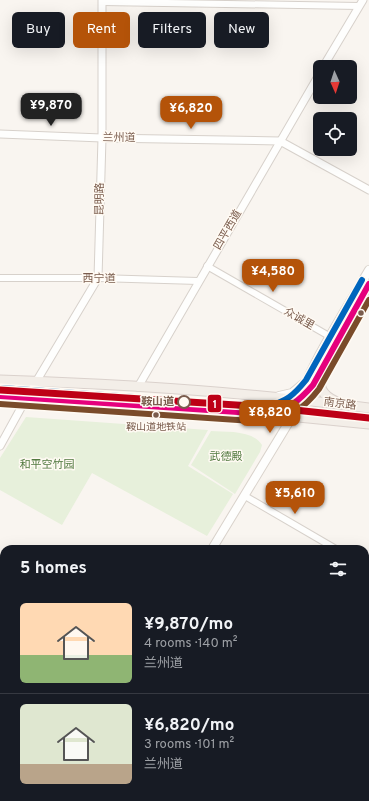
<!DOCTYPE html>
<meta charset="utf-8">
<style>
:root{--surface:#171b24;--page:#20242c;--text:#f1f3f6;--muted:#9ea1a6;--line:#363941;--accent:#b45309}
body{margin:0;font-family:Overpass,"Noto Sans SC",sans-serif;background:var(--page);color:var(--text);height:100vh;display:flex;flex-direction:column;font-size:15px;white-space:nowrap}
*{box-sizing:border-box;margin:0}
p{font-size:13px;color:var(--muted)}
.icon{flex:none;width:22px;height:22px;fill:none;stroke:currentColor;stroke-width:2;stroke-linecap:round;stroke-linejoin:round}
.map{position:relative;flex:1;overflow:hidden}
.details{position:absolute;left:0px;top:545px;width:369px;height:256px;display:flex;flex-direction:column;background:var(--surface);border-radius:12px 12px 0 0;box-shadow:0 4px 16px #0002}
.details>*{flex:none}
.banner{position:absolute;left:12px;top:12px;width:345px;height:36px;display:flex;gap:8px}
.needle{width:26px;rotate:177deg}
.fabs{position:absolute;left:313px;top:60px;display:grid;gap:8px}
.fabs a{display:grid;place-items:center;width:44px;height:44px;border-radius:6px;background:var(--surface);box-shadow:0 4px 16px #0002;font-size:20px}
.price{position:absolute;translate:-50% -34px;padding:0 9px;border-radius:8px;background:var(--accent);color:#fff;font-size:13px;line-height:26px;filter:drop-shadow(0 1px 2px #0008)}
.price::after{content:'';position:absolute;left:50%;top:24px;width:12px;height:9px;margin-left:-6px;background:inherit;clip-path:polygon(0 0,100% 0,50% 100%)}
.price.current{background:#222;color:#fff}
ul{padding:0;list-style:none}
li{display:flex;align-items:center;gap:12px;height:100px;padding:0 20px}
li+li{border-top:1px solid var(--line)}
li span{display:grid;place-items:center;flex:none;width:112px;height:80px;border-radius:6px;color:#555}
li>.icon{margin-inline-start:auto}
span .icon{width:48px;height:48px;fill:#fffc;stroke-width:1}
li b{font-size:17px}
h2{display:flex;justify-content:space-between;align-items:center;height:48px;padding:0 20px;font-size:17px}
.pill{padding:0 14px;border-radius:6px;background:var(--surface);box-shadow:0 4px 16px #0002;font-size:14px;line-height:36px}
.pill.current{background:var(--accent);color:#fff}
.map>svg:first-child{display:block}
.green{fill:#e7f0db}
.lines{fill:none;stroke-linecap:round;stroke-linejoin:round}
.minor-casing{stroke:#d7d1cb;stroke-width:8}
.tertiary-casing{stroke:#d7d1cb;stroke-width:9}
.secondary-casing{stroke:#d9d2cb;stroke-width:10}
.primary-casing{stroke:#dad1cc;stroke-width:11}
.minor{stroke:#fefefd;stroke-width:6}
.tertiary{stroke:#fefefd;stroke-width:7}
.secondary{stroke:#fefefd;stroke-width:8}
.primary{stroke:#f3eee8;stroke-width:9}
.bus-1-casing{stroke:#fffaf3;stroke-width:9}
.bus-2-casing{stroke:#fffaf3;stroke-width:9}
.bus-3-casing{stroke:#fffaf3;stroke-width:9}
.bus-1{stroke:#e5007d;stroke-width:6}
.bus-2{stroke:#7a4b2a;stroke-width:6}
.bus-3{stroke:#0065bd;stroke-width:6}
.metro-1-casing{stroke:#fffaf3;stroke-width:10}
.metro-1{stroke:#bd0016;stroke-width:7}
.bus-dot{fill:#7a5c4d;stroke:#fffaf3;stroke-width:1.5}
.stop-dot{fill:#fffaf3;stroke:#7a5c4d;stroke-width:2}
.labels{text-anchor:middle;dominant-baseline:central;stroke-width:3;stroke-linejoin:round;paint-order:stroke}
.bus-label{font-size:10px;fill:#7a5c4d;stroke:#fffaf3}
.street-label{font-size:11px;fill:#7a5c4d;stroke:#fffaf3}
.stop-label{font-size:11px;font-weight:bold;fill:#7a5c4d;stroke:#fffaf3;text-anchor:end}
.park-label{font-size:11px;fill:#537a41;stroke:#fffaf3}
.line-badge{stroke:#fffaf3;stroke-width:1.5}
.badge-label{font-size:11px;text-anchor:middle;font-weight:bold;fill:#fff}
</style>
<div class="map">
<svg width="369" height="801" viewBox="0 0 369 801">
<rect width="100%" height="100%" fill="#f9f5f0"/>
<g class="green">
<path d="M 26,417 L 208,430 L 188,466 L 233,494 L 207,536 L 92,473 L 62,525 L 0,490 L 0,458 Z"/>
<path d="M 211,431 C 226,432 253,430 262,445 L 260,452 L 235,494 L 191,465 Z"/>
</g>
<g class="lines">
<g class="minor-casing">
<g id="minor">
<path d="M 102,2 L 359,6"/>
<path d="M 207,266 L 329,336"/>
<path d="M 0,278 L 98,278 L 198,281"/>
<path d="M 245,496 L 336,549"/>
<path d="M 365,566 L 369,568"/>
<path d="M 0,635 L 4,628"/>
<path d="M 365,707 L 369,710"/>
<path d="M 0,715 L 4,717"/>
<path d="M 137,797 L 144,801"/>
</g>
</g>
<g class="tertiary-casing">
<g id="tertiary">
<path d="M 323,67 L 363,0"/>
<path d="M 0,134 L 102,138 L 280,141 L 369,190"/>
<path d="M 138,387 L 320,73"/>
<path d="M 0,446 L 27,397 L 98,278 L 102,138 L 102,0"/>
<path d="M 365,602 L 369,595"/>
<path d="M 0,609 L 4,611"/>
<path d="M 0,790 L 4,792"/>
<path d="M 12,797 L 18,801"/>
<path d="M 322,797 L 328,801"/>
<path d="M 248,801 L 251,797"/>
</g>
</g>
<g class="secondary-casing">
<g id="secondary">
<path d="M 279,396 L 292,393 L 304,383"/>
<path d="M 293,416 L 309,400 L 330,354 L 369,284"/>
<path d="M 212,549 L 292,417 C 310,364 341,318 369,270"/>
<path d="M 60,801 L 63,797"/>
</g>
</g>
<g class="primary-casing">
<g id="primary">
<path d="M 321,373 C 318,387 322,395 335,401"/>
<path d="M 0,380 C 123,384 247,392 369,408"/>
<path d="M 0,396 L 268,414 L 369,424"/>
<path d="M 276,414 C 297,409 309,389 321,372"/>
</g>
</g>
<use href="#minor" class="minor"/>
<use href="#tertiary" class="tertiary"/>
<use href="#secondary" class="secondary"/>
<use href="#primary" class="primary"/>
<g class="bus-1-casing">
<path id="bus-1" d="M 0,396 L 268,414 C 289,409 299,401 313,385 L 369,284"/>
</g>
<g class="bus-2-casing">
<path id="bus-2" d="M 0,404 L 267,422 C 290,419 305,407 319,389 L 369,300"/>
</g>
<g class="bus-3-casing">
<path id="bus-3" d="M 1,388 L 267,406 C 286,402 294,395 306,380 L 362,280"/>
</g>
<use href="#bus-1" class="bus-1"/>
<use href="#bus-2" class="bus-2"/>
<use href="#bus-3" class="bus-3"/>
<g class="metro-1-casing">
<path id="metro-1" d="M 0,390 L 267,407 L 369,418"/>
</g>
<use href="#metro-1" class="metro-1"/>
</g>
<g class="bus-dot">
<circle cx="361" cy="313" r="3.5"/>
<circle cx="156" cy="415" r="3.5"/>
</g>
<circle class="stop-dot" cx="184" cy="402" r="6"/>
<g class="labels">
<g class="bus-label">
<text x="156" y="427">鞍山道地铁站</text>
</g>
<g class="street-label">
<text transform="translate(119 138) rotate(1)">兰州道</text>
<text transform="translate(100 199) rotate(-89)">昆明路</text>
<text transform="translate(228 230) rotate(-60)">四平西道</text>
<text x="99" y="279">西宁道</text>
<text transform="translate(299 319) rotate(30)">众诚里</text>
<text transform="translate(340 404) rotate(7)">南京路</text>
</g>
<g class="stop-label">
<text x="174" y="402">鞍山道</text>
</g>
<g class="park-label">
<text x="226" y="457">武德殿</text>
<text x="47" y="465">和平空竹园</text>
</g>
</g>
<rect class="line-badge" x="207" y="394" width="15" height="19" rx="4" fill="#bd0016"/>
<g class="badge-label">
<text x="215" y="408">1</text>
</g>
</svg>
<div class="fabs">
<a><svg class="needle" viewBox="-14 -14 28 28"><path d="M0-13l5 13h-10z" fill="#e53935"/><path d="M0 13l5-13h-10z" fill="#9ea1a6"/></svg></a>
<a><svg class="icon" aria-label="locate" viewBox="0 0 24 24"><circle cx="12" cy="12" r="6"/><path d="M12 2v4M12 18v4M2 12h4M18 12h4"/></svg></a>
</div>
<b class="price current" style="left:51px;top:127px">¥9,870</b>
<b class="price" style="left:191px;top:130px">¥6,820</b>
<b class="price" style="left:273px;top:293px">¥4,580</b>
<b class="price" style="left:270px;top:434px">¥8,820</b>
<b class="price" style="left:295px;top:515px">¥5,610</b>
<div class="banner">
<a class="pill">Buy</a>
<a class="pill current">Rent</a>
<a class="pill">Filters</a>
<a class="pill">New</a>
</div>
<section class="details">
<h2>5 homes<svg class="icon" aria-label="filters" viewBox="0 0 24 24"><path d="M4 7h16M4 17h16"/><circle cx="9" cy="7" r="2"/><circle cx="15" cy="17" r="2"/></svg></h2>
<ul>
<li><span style="background:linear-gradient(#ffd9b3 65%,#8fb573 0)"><svg class="icon" aria-label="home" viewBox="0 0 24 24"><path d="M3 11l9-7 9 7M6 9v11h12V9"/></svg></span><div><b>¥9,870/mo</b><p>4 rooms · 140 m²</p><p>兰州道</p></div></li>
<li><span style="background:linear-gradient(#dfe7d0 75%,#b9a48a 0)"><svg class="icon" aria-label="home" viewBox="0 0 24 24"><path d="M3 11l9-7 9 7M6 9v11h12V9"/></svg></span><div><b>¥6,820/mo</b><p>3 rooms · 101 m²</p><p>兰州道</p></div></li>
</ul>
</section>
</div>
